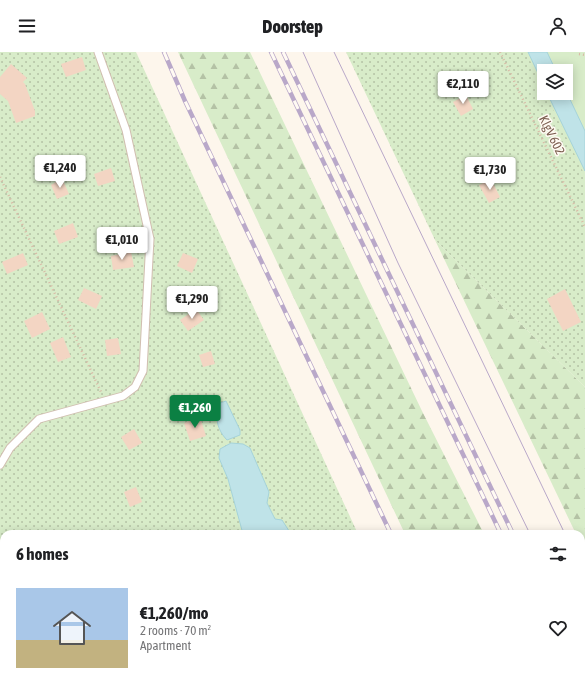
<!DOCTYPE html>
<meta charset="utf-8">
<style>
:root{--surface:#fff;--page:#f2f2f2;--text:#202124;--muted:#757577;--accent:#0b8043}
body{margin:0;font-family:"Asap Condensed",sans-serif;background:var(--page);color:var(--text);height:100vh;display:flex;flex-direction:column;font-size:15px;white-space:nowrap}
*{box-sizing:border-box;margin:0}
p{font-size:13px;color:var(--muted)}
.icon{flex:none;width:22px;height:22px;fill:none;stroke:currentColor;stroke-width:2;stroke-linecap:round;stroke-linejoin:round}
.map{position:relative;flex:1;overflow:hidden}
.side{position:absolute;left:0px;top:478px;width:585px;height:156px;display:flex;flex-direction:column;background:var(--surface);border-radius:12px 12px 0 0;box-shadow:0 2px 10px #0003}
.side>*{flex:none}
.fabs{position:absolute;left:537px;top:12px;display:grid;gap:8px}
.fabs a{display:grid;place-items:center;width:36px;height:36px;border-radius:0px;background:var(--surface);box-shadow:0 2px 10px #0003;font-size:20px}
.price{position:absolute;translate:-50% -34px;padding:0 9px;border-radius:4px;background:#fff;color:#222;font-size:13px;line-height:26px;filter:drop-shadow(0 1px 2px #0008)}
.price::after{content:'';position:absolute;left:50%;top:24px;width:12px;height:9px;margin-left:-6px;background:inherit;clip-path:polygon(0 0,100% 0,50% 100%)}
.price.active{background:var(--accent);color:#fff}
ul{padding:0;list-style:none}
li{display:flex;align-items:center;gap:12px;height:100px;padding:0 16px}
li span{display:grid;place-items:center;flex:none;width:112px;height:80px;border-radius:0px;color:#555}
li>.icon{margin-inline-start:auto}
span .icon{width:48px;height:48px;fill:#fffc;stroke-width:1}
li b{font-size:17px}
h2{display:flex;justify-content:space-between;align-items:center;height:48px;padding:0 16px;font-size:17px}
header{display:flex;justify-content:space-between;align-items:center;height:52px;padding:0 16px;background:var(--surface);font-size:18px;font-weight:800}
.map>svg:first-child{display:block}
.grass{fill:#d8ecc9;fill-rule:evenodd}
.forest{fill:url(#forest-firs)}
.park{fill:url(#park-dots)}
.water{fill:#bfe3e8;stroke:#a5d3da}
.building{fill:#f3d5c3}
.lines{fill:none;stroke-linecap:round;stroke-linejoin:round}
.lane-casing{stroke:#d1beb0;stroke-width:9}
.path{stroke:#d9b8a5;stroke-width:2.5;stroke-dasharray:1 3;stroke-linecap:butt}
.lane{stroke:#fff;stroke-width:7}
.tram{stroke:#b9a8c9;stroke-width:1}
.rail-casing{stroke:#b9a8c9;stroke-width:4.5}
.rail{stroke:#fffaf3;stroke-width:3;stroke-dasharray:9;stroke-linecap:butt}
.labels{text-anchor:middle;dominant-baseline:central;stroke-width:3;stroke-linejoin:round;paint-order:stroke}
.street-label{font-size:13px;fill:#7a5c4d;stroke:#fffaf3}
</style>
<header><svg class="icon" aria-label="menu" viewBox="0 0 24 24"><path d="M4 6h16M4 12h16M4 18h16"/></svg>Doorstep<svg class="icon" aria-label="person" viewBox="0 0 24 24"><circle cx="12" cy="8" r="4"/><path d="M4 21q1-7 8-7t8 7"/></svg></header>
<div class="map">
<svg width="585" height="634" viewBox="0 0 585 634">
<defs>
<pattern id="forest-firs" width="22" height="20" patternUnits="userSpaceOnUse"><rect width="22" height="20" fill="#d8ecc9"/><path d="M5 1l3.5 6h-7zM16 11l3.5 6h-7z" fill="#b4c2a5"/></pattern>
<pattern id="park-dots" width="8" height="8" patternUnits="userSpaceOnUse"><rect width="8" height="8" fill="#d8ecc9"/><path d="M2 2h.1M6 6h.1" fill="none" stroke="#b4c2a5" stroke-width="1.8" stroke-linecap="round"/></pattern>
</defs>
<rect width="100%" height="100%" fill="#fdf6ec"/>
<path class="grass" d="M 508,0 L 585,0 L 585,161 ZM 544,19 L 566,19 L 566,41 L 544,41 Z"/>
<g class="forest">
<path d="M 178,0 L 250,0 L 422,359 L 484,482 L 405,482 Z"/>
<path d="M 435,188 L 585,335 L 585,500 L 581,492 L 581,482 L 576,482 Z"/>
<path d="M 475,630 L 558,630 L 560,634 L 477,634 Z"/>
</g>
<g class="park">
<path d="M 0,0 L 136,0 L 358,482 L 4,482 L 4,630 L 426,630 L 428,634 L 0,634 Z"/>
<path d="M 346,0 L 526,0 L 544,38 L 544,41 L 545,41 L 585,124 L 585,335 L 435,188 Z"/>
</g>
<g class="water">
<path d="M 528,0 L 547,0 L 556,19 L 544,19 L 544,34 Z"/>
<path d="M 566,39 L 585,79 L 585,119 L 547,41 L 566,41 Z"/>
<path d="M 226,349 L 240,378 L 240,383 L 227,388 C 217,378 214,364 220,351 Z"/>
<path d="M 231,391 L 243,392 L 250,396 L 269,440 L 267,451 L 275,467 L 282,468 L 291,482 L 243,482 L 228,427 L 219,406 L 220,397 Z"/>
</g>
<g class="building">
<path d="M 82,5 L 86,18 L 66,25 L 61,12 Z"/>
<path d="M 11,12 L 27,26 L 23,30 L 25,32 L 35,59 L 35,64 L 16,71 L 8,49 L 0,42 L 0,25 Z"/>
<path d="M 466,43 L 473,57 L 461,64 L 453,50 Z"/>
<path d="M 111,116 L 115,129 L 98,134 L 94,122 Z"/>
<path d="M 62,126 L 69,142 L 57,147 L 51,133 Z"/>
<path d="M 491,127 L 500,145 L 489,151 L 479,133 Z"/>
<path d="M 73,171 L 78,185 L 59,192 L 54,179 Z"/>
<path d="M 131,200 L 134,215 L 113,218 L 111,204 Z"/>
<path d="M 23,201 L 28,213 L 7,222 L 2,210 Z"/>
<path d="M 183,201 L 198,207 L 192,221 L 177,214 Z"/>
<path d="M 84,236 L 102,244 L 96,257 L 78,248 Z"/>
<path d="M 565,237 L 581,270 L 563,279 L 547,247 Z"/>
<path d="M 196,257 L 204,268 L 188,279 L 180,268 Z"/>
<path d="M 42,260 L 50,277 L 32,286 L 24,269 Z"/>
<path d="M 63,285 L 71,305 L 58,310 L 50,291 Z"/>
<path d="M 118,286 L 121,302 L 107,304 L 105,288 Z"/>
<path d="M 211,299 L 215,312 L 203,315 L 199,303 Z"/>
<path d="M 200,365 L 206,384 L 190,389 L 184,371 Z"/>
<path d="M 134,377 L 142,391 L 129,398 L 121,385 Z"/>
<path d="M 136,435 L 142,450 L 130,455 L 124,440 Z"/>
</g>
<g class="lines">
<g class="lane-casing">
<g id="lane">
<path d="M 0,413 L 10,396 L 39,367 L 123,344 L 135,335 L 143,319 L 150,187 L 126,78 L 98,0"/>
<path d="M 0,501 L 4,513"/>
<path d="M 0,575 L 4,574"/>
<path d="M 71,630 L 74,634"/>
<path d="M 265,634 L 274,630"/>
</g>
</g>
<g class="path">
<path d="M 500,0 L 585,175"/>
<path d="M 579,2 L 585,3"/>
<path d="M 0,125 L 101,340"/>
</g>
<use href="#lane" class="lane"/>
<g class="tram">
<path d="M 303,0 L 398,211 L 530,482"/>
<path d="M 334,0 L 565,482"/>
<path d="M 581,516 L 585,524"/>
<path d="M 581,589 L 585,597"/>
</g>
<g class="rail-casing">
<g id="rail">
<path d="M 164,0 L 185,49 L 391,482"/>
<path d="M 271,0 L 501,482"/>
<path d="M 283,0 L 513,482"/>
<path d="M 581,622 L 585,630"/>
<path d="M 462,630 L 464,634"/>
<path d="M 572,630 L 574,634"/>
</g>
</g>
<use href="#rail" class="rail"/>
</g>
<g class="labels">
<g class="street-label">
<text transform="translate(552 83) rotate(64)">KlgV 602</text>
</g>
</g>
</svg>
<div class="fabs">
<a><svg class="icon" aria-label="layers" viewBox="0 0 24 24"><path d="M12 4l9 5-9 5-9-5zM3 14l9 5 9-5"/></svg></a>
</div>
<b class="price" style="left:463px;top:53px">€2,110</b>
<b class="price" style="left:60px;top:137px">€1,240</b>
<b class="price" style="left:490px;top:139px">€1,730</b>
<b class="price" style="left:122px;top:209px">€1,010</b>
<b class="price" style="left:192px;top:268px">€1,290</b>
<b class="price active" style="left:195px;top:377px">€1,260</b>
<section class="side">
<h2>6 homes<svg class="icon" aria-label="filters" viewBox="0 0 24 24"><path d="M4 7h16M4 17h16"/><circle cx="9" cy="7" r="2"/><circle cx="15" cy="17" r="2"/></svg></h2>
<ul>
<li><span style="background:linear-gradient(#a9c7e8 65%,#c2b280 0)"><svg class="icon" aria-label="home" viewBox="0 0 24 24"><path d="M3 11l9-7 9 7M6 9v11h12V9"/></svg></span><div><b>€1,260/mo</b><p>2 rooms · 70 m²</p><p>Apartment</p></div><svg class="icon" aria-label="heart" viewBox="0 0 24 24"><path d="M12 20l-8-8c-3-5 5-10 8-4 3-6 11-1 8 4z"/></svg></li>
</ul>
</section>
</div>
